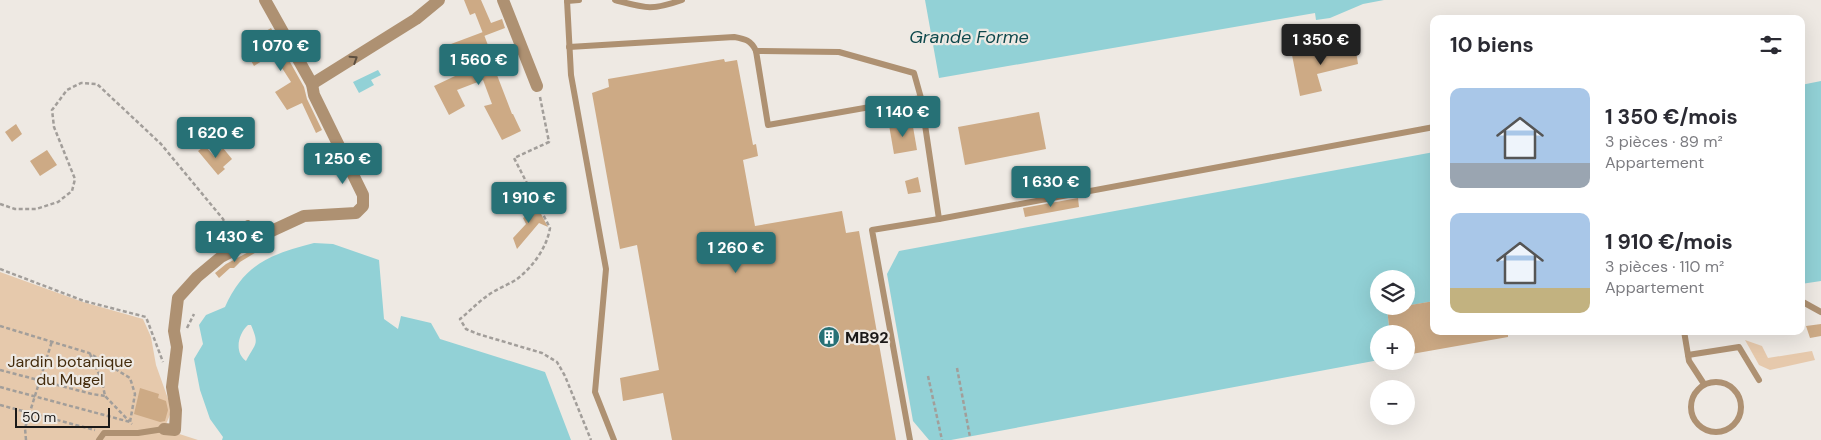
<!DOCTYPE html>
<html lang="fr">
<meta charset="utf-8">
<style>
:root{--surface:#fff;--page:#f2f2f3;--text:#2b2b33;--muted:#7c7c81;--accent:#277176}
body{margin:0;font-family:"DM Sans",sans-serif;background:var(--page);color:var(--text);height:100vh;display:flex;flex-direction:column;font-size:19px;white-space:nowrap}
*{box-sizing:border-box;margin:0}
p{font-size:16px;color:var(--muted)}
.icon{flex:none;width:28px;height:28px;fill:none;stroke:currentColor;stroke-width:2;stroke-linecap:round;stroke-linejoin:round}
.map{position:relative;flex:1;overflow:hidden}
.sheet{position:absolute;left:1430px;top:15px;width:375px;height:320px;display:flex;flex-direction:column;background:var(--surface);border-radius:10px;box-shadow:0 5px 20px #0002}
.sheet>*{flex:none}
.tools{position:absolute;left:1370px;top:270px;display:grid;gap:10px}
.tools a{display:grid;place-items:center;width:45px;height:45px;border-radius:50%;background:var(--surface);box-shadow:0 5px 20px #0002;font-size:25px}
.scale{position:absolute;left:15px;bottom:12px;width:95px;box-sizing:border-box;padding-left:5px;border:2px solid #1b1918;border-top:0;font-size:14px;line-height:18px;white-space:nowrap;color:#1b1918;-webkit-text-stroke:4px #eee9e3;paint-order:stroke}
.price{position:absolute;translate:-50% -42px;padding:0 11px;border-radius:5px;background:var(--accent);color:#fff;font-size:16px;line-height:32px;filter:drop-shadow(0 1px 2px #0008)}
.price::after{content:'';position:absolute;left:50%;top:30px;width:15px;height:11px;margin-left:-8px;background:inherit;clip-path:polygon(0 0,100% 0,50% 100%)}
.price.on{background:#222;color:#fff}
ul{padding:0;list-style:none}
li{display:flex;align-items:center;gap:15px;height:125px;padding:0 20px}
li span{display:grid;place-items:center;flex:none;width:140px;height:100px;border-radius:10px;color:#555}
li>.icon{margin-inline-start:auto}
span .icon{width:60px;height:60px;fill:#fffc;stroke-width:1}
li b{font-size:21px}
h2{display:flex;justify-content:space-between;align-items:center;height:60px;padding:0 20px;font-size:21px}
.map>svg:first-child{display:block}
.green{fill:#e6c9ac}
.water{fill:#92d1d6;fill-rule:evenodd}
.building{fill:#cdaa85}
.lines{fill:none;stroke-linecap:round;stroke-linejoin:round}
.path{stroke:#a29e9a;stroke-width:2.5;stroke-dasharray:4 2.5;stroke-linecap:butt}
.service{stroke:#ae9172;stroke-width:6}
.minor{stroke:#ae9172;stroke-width:12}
.oneway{stroke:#5d4f40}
.labels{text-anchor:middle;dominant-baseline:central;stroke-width:4.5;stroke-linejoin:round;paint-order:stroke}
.poi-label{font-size:16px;font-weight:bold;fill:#1b1918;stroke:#eee9e3;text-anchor:start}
.park-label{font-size:16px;fill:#442c0d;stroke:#eee9e3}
.water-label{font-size:18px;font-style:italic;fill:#0e484c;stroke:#eee9e3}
</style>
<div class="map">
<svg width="1821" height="440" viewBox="0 0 1821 440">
<rect width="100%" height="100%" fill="#eee9e3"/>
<g class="green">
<path d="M 0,272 L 83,302 L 143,319 L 151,337 L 156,365 L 172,410 L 164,429 L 198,440 L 0,440 Z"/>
<path d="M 1745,340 L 1762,346 L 1768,358 L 1812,351 L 1815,360 L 1770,370 L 1759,365 Z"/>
</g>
<g class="water">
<path d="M 925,0 L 1384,0 L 1363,4 L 1330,18 L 1316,20 L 1315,13 L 939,78 Z"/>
<path d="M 378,70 L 381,75 L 371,80 L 374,85 L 359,93 L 353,82 Z"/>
<path d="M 1821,81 L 1821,281 L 1801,284 L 1801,85 Z"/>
<path d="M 1434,152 L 1434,301 L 1406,306 L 1406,279 L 1379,279 L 1379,306 L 1404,306 L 1387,309 L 1390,334 L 1379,334 L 1379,360 L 951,440 L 929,440 L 913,421 L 887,274 L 899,251 Z"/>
<path d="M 314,243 L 333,244 L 379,260 L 384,319 L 398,329 L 401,316 L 431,323 L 440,339 L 545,372 L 571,440 L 222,440 L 223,437 L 210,419 L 200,390 L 194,359 L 203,344 L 199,325 L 206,315 L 225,307 C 244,264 271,254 314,243 ZM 248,325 L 251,325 C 260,346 255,343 246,361 C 234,352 238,334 248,325 Z"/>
</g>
<g class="building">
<path d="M 464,0 L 481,0 L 491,23 L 502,19 L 505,28 L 484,36 L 475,13 L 470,15 Z"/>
<path d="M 271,28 L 304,87 L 307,99 L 322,130 L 316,133 L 302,103 L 287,110 L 275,92 L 291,82 L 273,54 L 254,66 L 242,45 Z"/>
<path d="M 483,32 L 492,56 L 486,58 L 492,76 L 497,75 L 512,114 L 513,114 L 521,131 L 502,140 L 484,106 L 492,104 L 483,80 L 457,90 L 465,106 L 449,115 L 434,86 L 474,67 L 467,49 L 457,54 L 451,44 Z"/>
<path d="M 1355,44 L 1358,64 L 1317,74 L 1322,91 L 1300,96 L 1292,55 Z"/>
<path d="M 724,59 L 725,62 L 737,60 L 753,145 L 756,144 L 758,156 L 743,160 L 755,226 L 842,211 L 846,233 L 859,231 L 896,440 L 672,440 L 663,393 L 623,401 L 620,378 L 659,370 L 637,245 L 620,249 L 592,93 L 609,87 L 608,79 Z"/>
<path d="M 1039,112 L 1046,149 L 965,165 L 958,127 Z"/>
<path d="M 912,121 L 917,150 L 894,154 L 889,125 Z"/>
<path d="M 16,124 L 22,134 L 12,142 L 5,132 Z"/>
<path d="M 205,146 L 214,156 L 223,148 L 232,159 L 223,167 L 225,169 L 218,175 L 198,151 Z"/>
<path d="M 47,150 L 57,165 L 40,176 L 30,161 Z"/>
<path d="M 918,177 L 921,192 L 908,194 L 905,181 Z"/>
<path d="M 1078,198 L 1079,207 L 1025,217 L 1023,208 Z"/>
<path d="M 534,201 L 548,227 L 539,223 L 517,249 L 513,238 L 526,224 L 523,218 L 529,214 L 525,205 Z"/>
<path d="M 256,248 L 258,251 L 240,262 L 234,268 L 230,268 L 219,278 L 215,273 L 226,264 Z"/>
<path d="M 1434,301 L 1434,331 L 1508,331 L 1508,337 L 1406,355 L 1406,334 L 1390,334 L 1387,309 Z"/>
<path d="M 1821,324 L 1821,336 L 1810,338 L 1806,326 Z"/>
<path d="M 140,388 L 159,394 L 158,398 L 166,401 L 168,410 L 165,421 L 160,422 L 134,414 Z"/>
</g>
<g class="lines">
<g class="path">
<path d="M 540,97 L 549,142 L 514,158 L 550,228 C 547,247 533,267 517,279 C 510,284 501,287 493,292 C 481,299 471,310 460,319 L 466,329 L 478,334 L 542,353 L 557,362 L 565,376 L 591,440"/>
<path d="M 0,204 L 15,209 L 36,209 L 58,202 L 72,191 L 75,179 L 54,127 L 52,110 L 67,90 L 81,83 L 97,84 L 161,144 L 223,219 L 232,238"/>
<path d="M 0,269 L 84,301 L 146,317 L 163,362"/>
<path d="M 0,326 L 89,353 L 130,378 L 135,394 L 130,422 L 132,424"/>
<path d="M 187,328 L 194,314"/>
<path d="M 90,354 L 102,381 L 105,396 L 129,421"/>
<path d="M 957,368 L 970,437"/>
<path d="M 0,370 L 92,394 L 105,396"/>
<path d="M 928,376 L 942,440"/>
<path d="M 0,387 L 130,422"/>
<path d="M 0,405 L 95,430"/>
<path d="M 26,440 L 25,428 L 52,341"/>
</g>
<g class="service">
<path d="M 567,0 L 571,75 L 606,269 L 595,392 L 614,440"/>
<path d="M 615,0 C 645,8 651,11 682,0"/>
<path d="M 567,1 L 579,0"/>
<path d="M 569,47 L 734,37 C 745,39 751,40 756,51 L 768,125 L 921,98 L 939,219 L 1434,127"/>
<path d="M 756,51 L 839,52 L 914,73 L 921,98"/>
<path d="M 260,240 L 262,249"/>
<path d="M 251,241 L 246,224 L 248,223 L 256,233"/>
<path d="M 1801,301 L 1821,312"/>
<path d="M 1684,331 L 1689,361 L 1704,384"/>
<path d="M 1688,355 L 1739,347 L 1759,380"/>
<circle cx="1716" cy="407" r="25"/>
<path d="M 99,440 L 104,433 L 138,433 L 164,429"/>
<path d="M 910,440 L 872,230 L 939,219"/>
</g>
<g class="minor">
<path d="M 503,0 L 537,86"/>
<path d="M 312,84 L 416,19 L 439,0"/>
<path d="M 164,429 L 175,430 L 176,410 L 172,387 L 177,347 L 174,331 L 178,298 L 197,277 L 221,257 L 265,234 L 304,216 L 356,213 L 363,206 L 363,195 L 314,95 L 312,84 L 265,0"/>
</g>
</g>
<defs><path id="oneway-chevron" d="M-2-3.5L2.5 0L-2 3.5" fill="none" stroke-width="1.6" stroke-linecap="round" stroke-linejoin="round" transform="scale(1.25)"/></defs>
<use class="oneway" href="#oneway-chevron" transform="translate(354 59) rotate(-33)"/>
<defs>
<g id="building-disc" transform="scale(1.125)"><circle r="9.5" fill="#277176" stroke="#eee9e3"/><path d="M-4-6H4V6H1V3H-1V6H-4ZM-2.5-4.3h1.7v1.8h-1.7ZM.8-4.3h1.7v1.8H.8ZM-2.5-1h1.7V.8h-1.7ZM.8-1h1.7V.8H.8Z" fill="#fff"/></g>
</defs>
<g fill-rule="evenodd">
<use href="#building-disc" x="829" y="337"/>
</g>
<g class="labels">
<g class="poi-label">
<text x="845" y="337">MB92</text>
</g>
<g class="park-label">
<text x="70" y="361">Jardin botanique<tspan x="70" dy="18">du Mugel</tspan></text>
</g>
<g class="water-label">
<text x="969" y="37">Grande Forme</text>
</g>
</g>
</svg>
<div class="tools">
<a><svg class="icon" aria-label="layers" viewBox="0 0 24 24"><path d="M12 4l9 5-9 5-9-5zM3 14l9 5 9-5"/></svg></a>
<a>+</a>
<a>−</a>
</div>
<div class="scale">50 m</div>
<b class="price on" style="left:1321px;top:66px">1 350 €</b>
<b class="price" style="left:281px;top:72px">1 070 €</b>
<b class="price" style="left:479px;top:86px">1 560 €</b>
<b class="price" style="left:903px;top:138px">1 140 €</b>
<b class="price" style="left:216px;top:159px">1 620 €</b>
<b class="price" style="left:343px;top:185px">1 250 €</b>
<b class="price" style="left:1051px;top:208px">1 630 €</b>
<b class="price" style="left:529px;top:224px">1 910 €</b>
<b class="price" style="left:235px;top:263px">1 430 €</b>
<b class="price" style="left:736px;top:274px">1 260 €</b>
<section class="sheet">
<h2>10 biens<svg class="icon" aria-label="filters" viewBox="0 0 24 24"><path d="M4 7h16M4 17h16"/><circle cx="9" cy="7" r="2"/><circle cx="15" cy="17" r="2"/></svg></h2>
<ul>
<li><span style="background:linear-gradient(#a9c7e8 75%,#9aa5b1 0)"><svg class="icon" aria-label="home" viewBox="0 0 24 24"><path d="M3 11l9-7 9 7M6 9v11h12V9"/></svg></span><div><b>1 350 €/mois</b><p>3 pièces · 89 m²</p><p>Appartement</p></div></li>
<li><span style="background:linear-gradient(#a9c7e8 75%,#c2b280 0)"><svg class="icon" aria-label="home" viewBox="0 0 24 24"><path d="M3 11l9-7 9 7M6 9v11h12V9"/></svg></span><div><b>1 910 €/mois</b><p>3 pièces · 110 m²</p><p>Appartement</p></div></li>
</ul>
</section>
</div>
